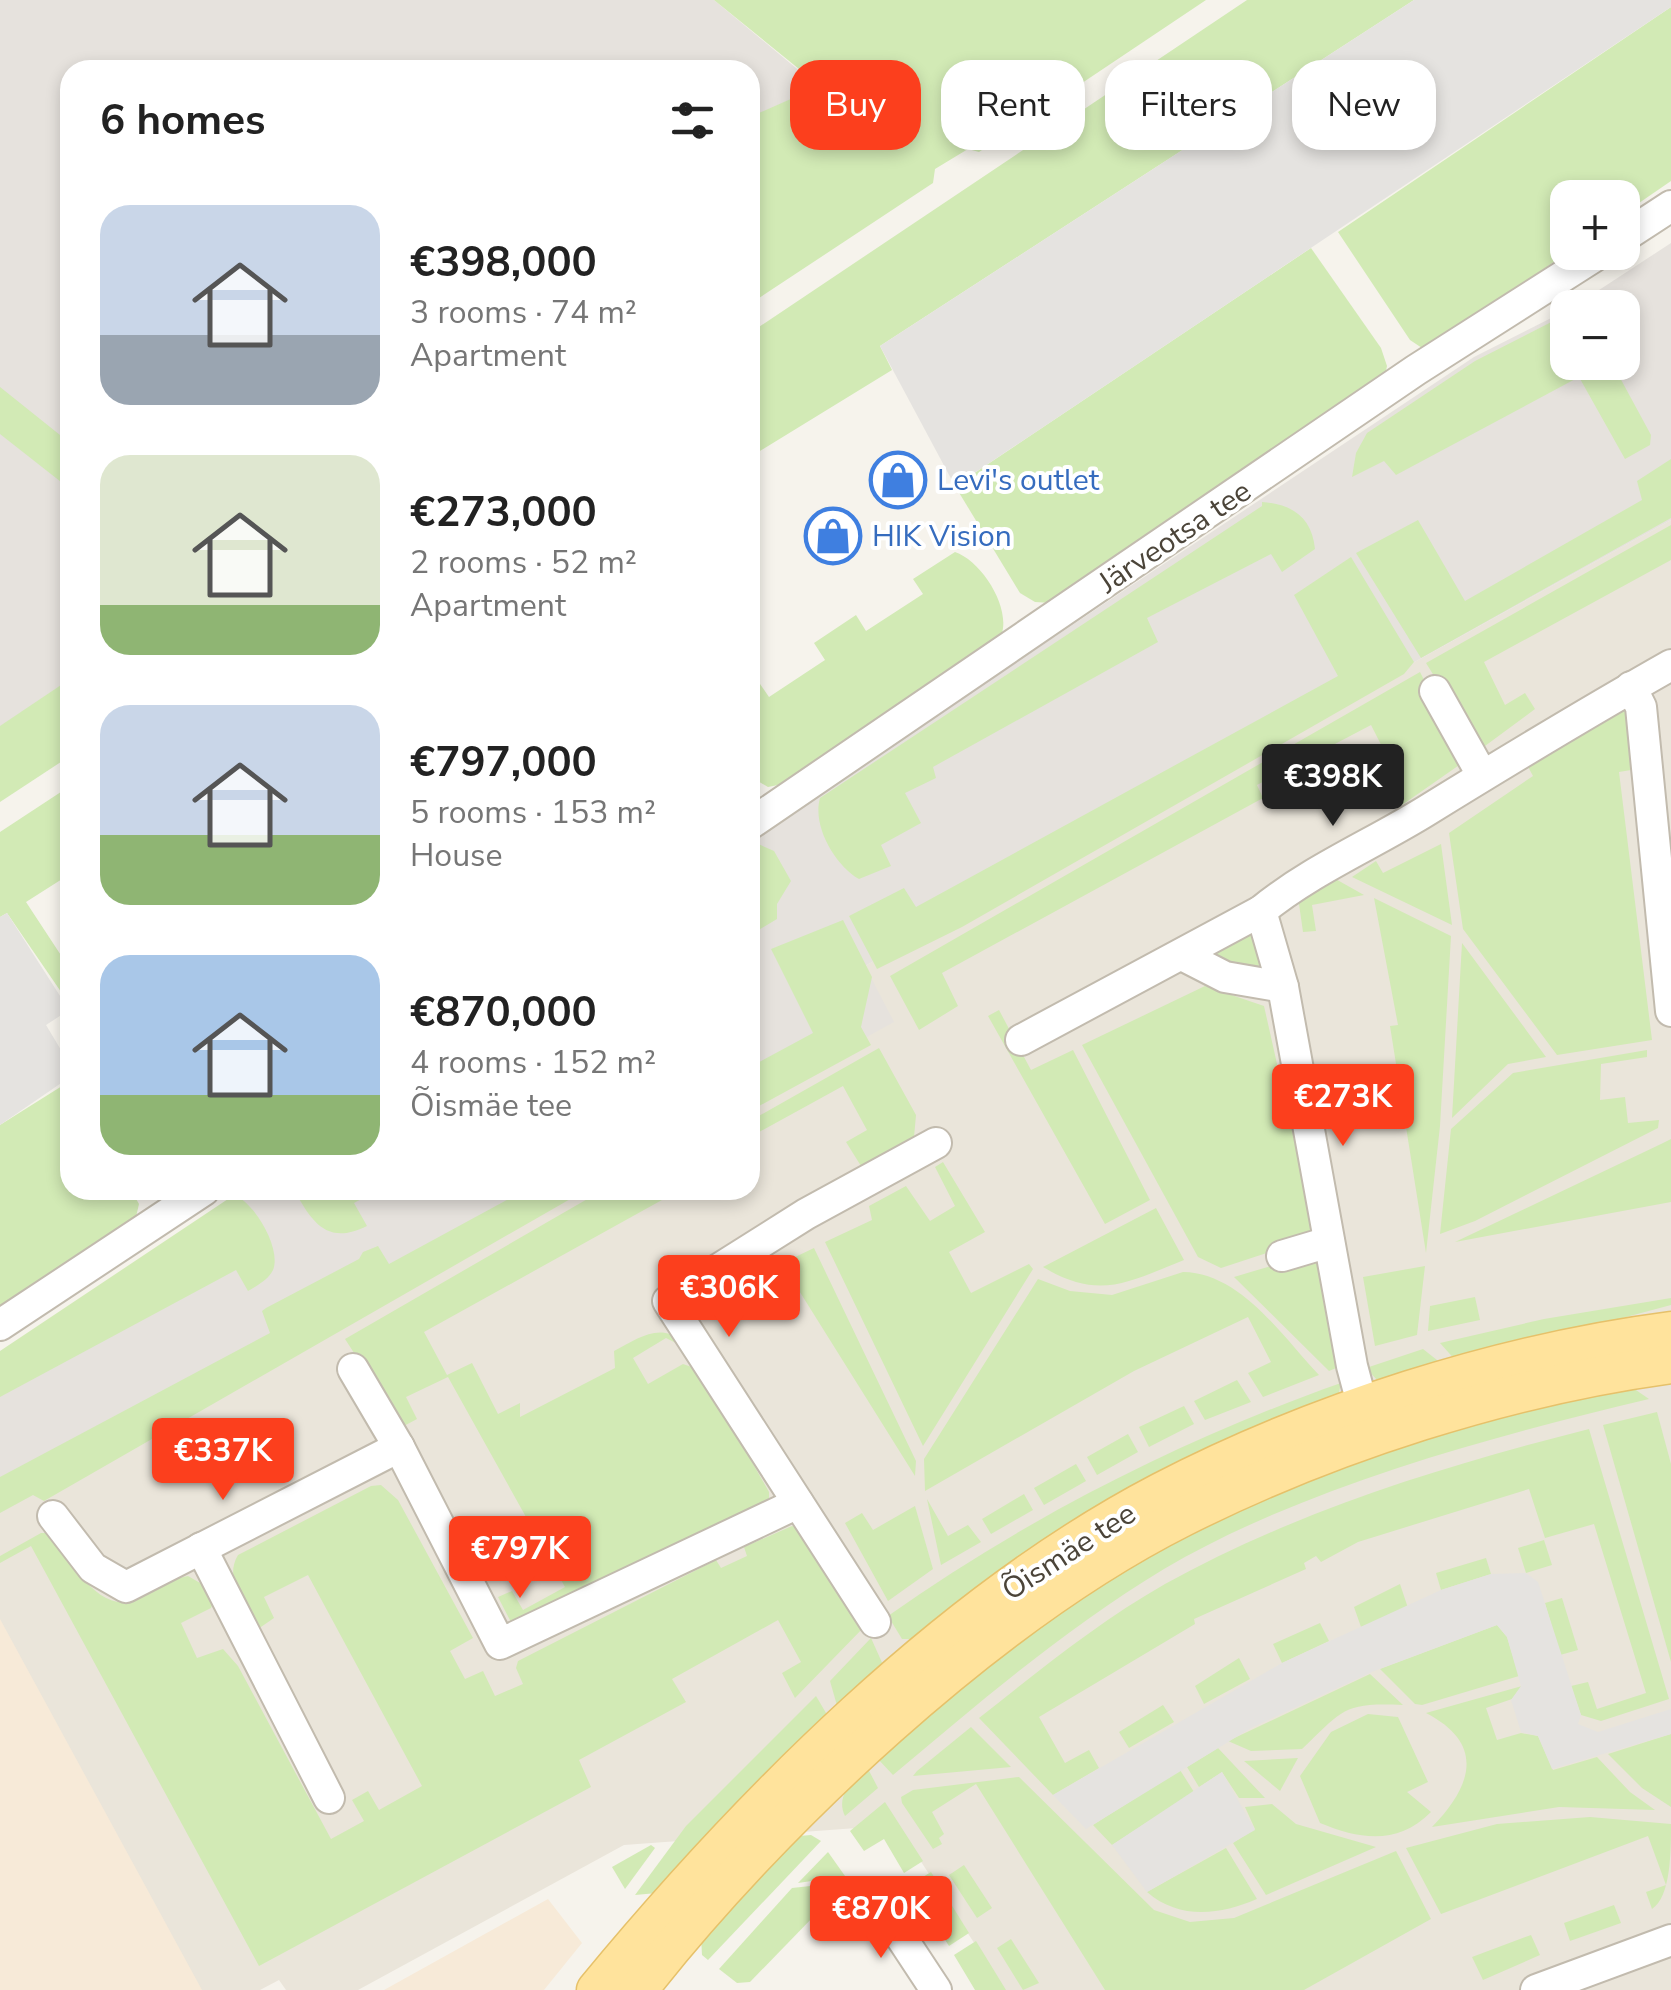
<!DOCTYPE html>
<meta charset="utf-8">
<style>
:root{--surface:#fff;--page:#f6f6f6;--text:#222;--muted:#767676;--accent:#fc3f1d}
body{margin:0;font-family:"Nunito Sans",sans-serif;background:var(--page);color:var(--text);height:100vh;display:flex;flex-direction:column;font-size:38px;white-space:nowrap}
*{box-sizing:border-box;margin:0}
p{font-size:32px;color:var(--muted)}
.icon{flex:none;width:55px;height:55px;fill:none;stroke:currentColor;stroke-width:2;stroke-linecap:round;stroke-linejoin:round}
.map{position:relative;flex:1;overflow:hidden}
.details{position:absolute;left:60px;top:60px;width:700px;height:1140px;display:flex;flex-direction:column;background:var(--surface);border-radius:30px;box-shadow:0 5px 15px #0003}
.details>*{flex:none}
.guide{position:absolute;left:790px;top:60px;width:730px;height:90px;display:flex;gap:20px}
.fabs{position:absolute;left:1550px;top:180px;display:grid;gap:20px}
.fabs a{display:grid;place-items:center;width:90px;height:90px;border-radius:20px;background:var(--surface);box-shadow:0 5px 15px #0003;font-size:50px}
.price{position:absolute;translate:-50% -85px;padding:0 22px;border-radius:10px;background:var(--accent);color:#fff;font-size:32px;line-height:65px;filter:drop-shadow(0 2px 5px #0008)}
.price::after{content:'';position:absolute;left:50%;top:60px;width:30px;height:22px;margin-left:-15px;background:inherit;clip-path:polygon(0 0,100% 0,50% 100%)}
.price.on{background:#222;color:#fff}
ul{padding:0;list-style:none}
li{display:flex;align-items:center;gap:30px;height:250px;padding:0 40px}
li span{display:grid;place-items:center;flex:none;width:280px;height:200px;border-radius:30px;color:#555}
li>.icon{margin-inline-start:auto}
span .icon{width:120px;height:120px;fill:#fffc;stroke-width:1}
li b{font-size:42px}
h2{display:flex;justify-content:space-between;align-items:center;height:120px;padding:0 40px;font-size:42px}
.pill{padding:0 35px;border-radius:30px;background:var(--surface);box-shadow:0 5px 15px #0003;font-size:35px;line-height:90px}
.pill.on{background:var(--accent);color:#fff}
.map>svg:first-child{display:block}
.residential{fill:#eae5da}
.commercial{fill:#f7ead8}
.industrial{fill:#e6e2dd}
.green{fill:#d2eab5}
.parking{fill:#e5e3e0}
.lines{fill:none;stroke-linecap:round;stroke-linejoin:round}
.minor-casing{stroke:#c2bbae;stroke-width:34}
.major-casing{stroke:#e6c16a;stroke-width:41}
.minor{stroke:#fff;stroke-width:30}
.major{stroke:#ffe39c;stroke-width:38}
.labels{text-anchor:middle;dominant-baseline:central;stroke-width:8;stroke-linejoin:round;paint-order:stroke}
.shop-label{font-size:30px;fill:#366cbe;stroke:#fff;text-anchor:start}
.street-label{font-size:30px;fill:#4b4439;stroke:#fff}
</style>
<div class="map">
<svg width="1671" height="1990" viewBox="0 0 1671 1990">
<rect width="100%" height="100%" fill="#f6f3ec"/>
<path class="residential" d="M 1671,520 L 1671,1990 L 1005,1990 L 897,1825 L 624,1845 L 358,1990 L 286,1990 L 279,1980 L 260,1990 L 193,1990 L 0,1637 L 0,1510 L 586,1190 L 750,1190 L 750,1101 L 865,966 Z"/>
<g class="commercial">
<path d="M 0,1619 L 202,1990 L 0,1990 Z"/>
<path d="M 548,1899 L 582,1943 L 544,1990 L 384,1990 Z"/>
</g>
<g class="industrial">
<path d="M 0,0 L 714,0 L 820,88 L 750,232 L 750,70 L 70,70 L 70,691 L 0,740 Z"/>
<path d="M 1671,243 L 1671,520 L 865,966 L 894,1022 L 750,1101 L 750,840 L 1474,357 L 1567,310 L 1568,362 L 1622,362 L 1622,308 L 1573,307 Z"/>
<path d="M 252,1190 L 586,1190 L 0,1510 L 0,1358 Z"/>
</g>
<g class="green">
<path d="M 714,0 L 1206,0 L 979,152 L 968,149 L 935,169 L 933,183 L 750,304 L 750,117 L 820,86 Z"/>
<path d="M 1247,0 L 1414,0 L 880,346 L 892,370 L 750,457 L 750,333 Z"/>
<path d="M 1671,7 L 1671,181 L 1623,214 L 1622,198 L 1568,198 L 1568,252 L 1435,345 L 1422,348 L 1410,340 L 1338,232 Z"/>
<path d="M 1311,248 L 1381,348 L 1387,366 L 1384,380 L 1051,603 L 1035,602 L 1020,593 L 955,486 Z"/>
<path d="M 1567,314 L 1568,362 L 1612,363 L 1651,435 L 1650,445 L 1625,459 L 1579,377 L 1396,475 L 1384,461 L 1352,477 L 1356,453 L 1367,433 L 1475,361 Z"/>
<path d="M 0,387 L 70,443 L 70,489 L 0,434 Z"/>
<path d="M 1671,459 L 1671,518 L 1421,658 L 1356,553 L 1418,520 L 1465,601 L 1642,500 L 1637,481 Z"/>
<path d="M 1262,502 C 1293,504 1312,518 1315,549 L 1282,572 L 1271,554 L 1147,618 L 1158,642 L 933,767 L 936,778 L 905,793 L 921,823 L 881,845 L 891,866 L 859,879 C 835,865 812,826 820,798 L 1262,506 Z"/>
<path d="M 1671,525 L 1671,560 L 1484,662 L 1505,705 L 1525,693 L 1535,709 L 1485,746 L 1474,740 L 1426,663 Z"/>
<path d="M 955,552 C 982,561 1012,609 1001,636 L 778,785 L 768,787 L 751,777 L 750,686 L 758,681 L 769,697 L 825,660 L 814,643 L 856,615 L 866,631 L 923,594 L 913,579 Z"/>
<path d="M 1351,557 L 1414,662 L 1404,674 L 962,927 L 877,969 L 849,916 L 904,888 L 916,907 L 1338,676 L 1294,595 Z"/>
<path d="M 1420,672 L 1465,761 L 1402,805 L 1388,783 L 1397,776 L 1371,725 L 1257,785 L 1263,798 L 942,973 L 958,1006 L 919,1030 L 890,976 Z"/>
<path d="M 70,679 L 70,756 L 0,802 L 0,726 Z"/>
<path d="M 1626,706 L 1637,769 L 1619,772 L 1652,1040 L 1557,1055 L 1463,929 L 1449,833 L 1533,776 L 1526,763 Z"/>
<path d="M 70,786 L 70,874 L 26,902 L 70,969 L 70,1005 L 7,913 L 0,917 L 0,832 Z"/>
<path d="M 756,843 L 774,851 L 791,881 L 777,904 L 777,919 L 757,931 L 750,917 L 750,847 Z"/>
<path d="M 1441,844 L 1452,925 L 1352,877 L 1376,861 L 1383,873 Z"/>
<path d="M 1332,877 L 1364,895 L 1312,905 L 1316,931 L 1303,932 L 1298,897 Z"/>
<path d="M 1374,898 L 1451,936 L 1440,1126 L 1426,1253 L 1390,1026 L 1398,1025 Z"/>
<path d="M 843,920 L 872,977 L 861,1027 L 871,1045 L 750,1111 L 750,1067 L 813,1033 L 771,949 Z"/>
<path d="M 1258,924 L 1271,978 L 1198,955 Z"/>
<path d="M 1462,943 L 1546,1057 L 1508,1064 L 1452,1118 Z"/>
<path d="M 1205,986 L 1264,1006 L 1316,1237 L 1221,1268 L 1198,1257 L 1082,1045 Z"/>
<path d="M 999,1010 L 1031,1070 L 1073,1050 L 1150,1200 L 1105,1224 L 988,1016 Z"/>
<path d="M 879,1048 L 916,1115 L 914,1137 L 861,1166 L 846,1142 L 867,1130 L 843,1086 L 750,1137 L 750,1121 Z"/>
<path d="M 1647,1050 L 1647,1057 L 1601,1064 L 1600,1100 L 1625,1097 L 1628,1123 L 1659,1120 L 1658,1128 L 1475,1221 L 1440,1234 L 1451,1129 L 1513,1073 Z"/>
<path d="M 62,1086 L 70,1102 L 70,1190 L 131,1190 L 139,1204 L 136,1217 L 0,1308 L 0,1125 Z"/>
<path d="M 1671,1139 L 1671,1202 L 1455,1242 L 1661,1144 Z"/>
<path d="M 943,1162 L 985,1232 L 949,1252 L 971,1293 L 1029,1264 L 1033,1269 L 923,1446 L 825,1242 L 872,1220 L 869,1206 L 906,1186 L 930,1221 L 955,1206 L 935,1167 Z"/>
<path d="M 294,1190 L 378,1190 L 354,1203 L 367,1226 C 327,1246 312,1222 294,1190 Z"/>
<path d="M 525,1190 L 586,1190 L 44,1501 L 33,1495 L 0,1513 L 0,1477 L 270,1333 L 262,1311 L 266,1308 L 359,1259 L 363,1252 L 378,1246 L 389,1264 Z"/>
<path d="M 603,1190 L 680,1190 L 424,1332 L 447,1375 L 472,1363 L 498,1414 L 520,1403 L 520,1417 L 615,1368 L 614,1351 C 638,1339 657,1323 682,1340 L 676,1343 L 666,1338 L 633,1358 L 648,1384 L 683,1364 L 700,1370 L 769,1492 L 769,1502 L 513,1626 L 498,1597 L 512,1591 L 523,1610 L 565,1587 L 448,1377 L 406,1397 L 417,1419 L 402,1427 L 345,1339 Z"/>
<path d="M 234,1195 C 253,1201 282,1248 273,1270 C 269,1279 257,1286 248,1291 L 236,1270 L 0,1397 L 0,1351 Z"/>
<path d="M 1156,1208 L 1184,1260 C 1128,1282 1100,1301 1043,1267 Z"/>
<path d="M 814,1248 L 916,1461 L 915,1476 L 798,1289 L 741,1319 L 724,1291 Z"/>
<path d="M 1321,1251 L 1341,1366 L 1329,1371 L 1234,1277 Z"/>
<path d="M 1425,1266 L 1417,1335 L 1375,1346 L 1363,1277 Z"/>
<path d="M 1183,1272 C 1241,1273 1282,1336 1319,1375 L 1263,1397 L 1248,1373 L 1271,1362 L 1248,1317 L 1134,1371 L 925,1491 L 924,1459 L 1038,1279 L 1070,1291 L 1112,1295 Z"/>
<path d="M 1475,1297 L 1480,1320 L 1428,1331 L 1430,1306 Z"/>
<path d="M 1671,1298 L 1671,1305 L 1457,1362 L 1440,1343 L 1544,1319 Z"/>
<path d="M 1423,1349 L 1442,1364 L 1378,1381 L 1366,1368 Z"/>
<path d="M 1237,1380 L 1251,1402 L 1205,1420 L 1194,1401 Z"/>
<path d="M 1341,1383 L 1338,1397 L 918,1639 L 902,1639 L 888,1616 C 1025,1519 1182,1439 1341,1383 Z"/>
<path d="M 1633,1388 L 1649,1399 C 1493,1436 1303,1487 1164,1569 C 1066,1628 980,1702 893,1775 L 877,1758 C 938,1703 1005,1646 1073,1600 C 1238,1490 1438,1420 1633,1388 Z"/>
<path d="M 1184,1406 L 1194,1424 L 1149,1447 L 1139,1427 Z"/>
<path d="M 1657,1412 L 1671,1464 L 1671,1662 L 1603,1425 Z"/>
<path d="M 1589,1429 L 1669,1699 L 1601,1721 L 1581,1715 L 1571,1686 L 1588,1682 L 1597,1709 L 1646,1693 L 1594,1524 L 1545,1538 L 1529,1489 L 1358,1542 L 1321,1562 L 1316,1556 L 1304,1563 L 1306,1569 L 1194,1619 L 1195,1624 L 1039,1717 L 1065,1763 L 1089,1750 L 1099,1768 L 1053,1795 L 979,1718 C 1039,1671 1098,1622 1165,1584 C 1297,1511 1443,1466 1589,1429 Z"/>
<path d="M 1128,1434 L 1138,1452 L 1097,1475 L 1087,1457 Z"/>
<path d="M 1076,1464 L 1086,1481 L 1044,1505 L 1034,1488 Z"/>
<path d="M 381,1485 L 398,1500 L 473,1638 L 450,1651 L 465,1679 L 483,1671 L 495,1696 L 523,1684 L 516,1668 L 518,1661 L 716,1560 L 721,1568 L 747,1556 L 744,1547 L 792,1526 L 803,1530 L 865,1626 L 795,1698 L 782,1673 L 801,1662 L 778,1620 L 672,1679 L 686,1702 L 579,1760 L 591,1787 L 259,1966 L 31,1546 L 0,1563 L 0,1556 L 41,1533 L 52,1533 C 71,1560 97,1616 138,1599 C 155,1591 170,1579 188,1576 L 207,1587 L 214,1600 L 211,1608 L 181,1623 L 197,1658 L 223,1649 L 238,1666 L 331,1839 L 364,1821 L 352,1800 L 368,1791 L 379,1810 L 422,1786 L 308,1575 L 264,1597 L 274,1618 L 258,1629 C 246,1606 223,1580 238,1555 L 371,1486 Z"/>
<path d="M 1024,1494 L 1033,1510 L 991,1534 L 982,1519 Z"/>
<path d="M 927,1499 L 948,1536 L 968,1525 L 981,1542 L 941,1565 Z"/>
<path d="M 915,1506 L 933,1569 L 888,1601 L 845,1523 L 862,1513 L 873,1530 Z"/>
<path d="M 1544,1540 L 1552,1565 L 1526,1573 L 1518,1548 Z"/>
<path d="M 1486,1558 L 1491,1574 L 1441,1590 L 1436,1573 Z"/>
<path d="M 1400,1584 L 1408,1608 L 1361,1627 L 1354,1607 Z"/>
<path d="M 1562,1598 L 1578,1650 L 1560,1655 L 1545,1603 Z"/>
<path d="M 1320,1623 L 1329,1641 L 1282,1663 L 1273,1644 Z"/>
<path d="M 1497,1625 L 1507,1637 L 1519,1676 L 1422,1705 L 1415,1704 L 1380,1669 Z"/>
<path d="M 871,1638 L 884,1667 L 838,1709 L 830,1681 Z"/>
<path d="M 1239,1658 L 1250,1679 L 1204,1704 L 1195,1686 Z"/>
<path d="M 1370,1674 L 1403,1705 C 1343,1702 1343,1710 1302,1749 L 1251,1751 L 1228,1741 Z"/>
<path d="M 1522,1686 L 1512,1699 L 1486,1708 L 1497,1740 L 1521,1733 L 1538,1736 L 1553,1770 L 1597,1757 L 1630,1792 L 1655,1810 L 1559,1807 L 1432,1827 C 1472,1786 1486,1744 1426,1713 Z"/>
<path d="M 816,1696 L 829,1718 L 657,1893 L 635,1895 L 686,1826 Z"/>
<path d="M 1163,1705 L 1174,1722 L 1129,1748 L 1119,1732 Z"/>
<path d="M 1368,1714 L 1398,1717 L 1428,1782 L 1407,1792 L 1431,1812 C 1398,1845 1361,1840 1320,1823 L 1300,1776 L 1331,1732 Z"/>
<path d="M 971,1727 L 1011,1767 L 913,1776 L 917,1771 Z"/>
<path d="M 1671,1734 L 1671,1807 L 1642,1788 L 1608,1754 Z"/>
<path d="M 1218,1748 L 1265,1798 L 1239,1798 L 1222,1772 L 1199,1787 L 1187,1767 Z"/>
<path d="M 1298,1758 L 1280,1791 L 1244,1761 Z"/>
<path d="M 867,1767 L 878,1788 L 845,1816 C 835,1795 853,1782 867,1767 Z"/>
<path d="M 1180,1770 L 1194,1792 L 1112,1845 L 1093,1825 Z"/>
<path d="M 1019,1777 L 1154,1910 L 1190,1922 L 1234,1918 L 1396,1851 L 1431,1919 L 1304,1990 L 1105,1990 L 976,1784 L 932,1812 L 944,1834 L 939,1838 L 942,1844 L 933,1849 L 902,1803 L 901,1797 L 913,1790 Z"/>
<path d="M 885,1802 L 923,1861 L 904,1873 L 884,1839 L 864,1851 L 850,1831 Z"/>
<path d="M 1272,1804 L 1296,1824 L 1376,1847 L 1266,1895 L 1233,1843 L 1255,1829 L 1245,1807 Z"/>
<path d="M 1590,1817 L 1671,1824 C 1671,1851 1671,1897 1652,1909 L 1646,1892 L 1666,1885 L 1648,1836 L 1441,1914 L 1406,1848 L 1497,1824 Z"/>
<path d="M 811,1835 L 821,1841 L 708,1960 L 702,1955 L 701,1937 L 799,1836 Z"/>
<path d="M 651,1845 L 655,1848 L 625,1889 L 612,1867 Z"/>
<path d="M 1226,1848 L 1257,1899 C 1220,1915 1179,1920 1147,1892 Z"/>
<path d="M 828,1852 L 845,1876 L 798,1883 Z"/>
<path d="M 964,1865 L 992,1908 L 977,1918 L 949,1875 Z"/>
<path d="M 931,1872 L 969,1933 L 949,1946 L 910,1885 Z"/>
<path d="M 847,1882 L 750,1982 L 737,1983 L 719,1969 L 792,1888 Z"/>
<path d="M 1614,1905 L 1621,1923 L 1570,1941 L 1564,1923 Z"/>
<path d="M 1531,1935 L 1540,1955 L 1483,1980 L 1472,1957 Z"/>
<path d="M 1011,1939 L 1039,1983 L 1023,1990 L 997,1948 Z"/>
<path d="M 976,1941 L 1006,1990 L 975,1990 L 954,1955 Z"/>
</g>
<g class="parking">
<path d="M 1414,0 L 1671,0 L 1671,7 L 955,486 L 880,346 Z"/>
<path d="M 7,913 L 69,1010 L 46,1025 L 70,1065 L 70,1077 L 0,1125 L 0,917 Z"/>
<path d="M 1526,1573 L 1538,1582 L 1581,1715 L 1578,1724 L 1598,1732 L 1671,1709 L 1671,1734 L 1552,1769 L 1538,1736 L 1521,1732 L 1511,1700 L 1521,1686 L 1507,1637 L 1497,1625 L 1374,1671 L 1251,1728 L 1086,1829 L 1053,1795 L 1282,1663 L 1441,1590 L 1491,1574 Z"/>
<path d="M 1222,1772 L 1255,1830 L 1147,1892 L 1112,1845 Z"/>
</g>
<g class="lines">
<g class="minor-casing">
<g id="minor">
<path d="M 1622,238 L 1671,206"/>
<path d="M 1631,687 L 1641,707 L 1671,1011"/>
<path d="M 1435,691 L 1481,773"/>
<path d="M 750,824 L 1416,370 L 1601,252"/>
<path d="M 1261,911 L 1283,987 L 1352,1366 L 1368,1426"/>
<path d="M 1182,955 L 1225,977 L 1283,987"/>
<path d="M 1021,1040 L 1261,911 C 1311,870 1371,845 1426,811 C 1507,761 1588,712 1671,665"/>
<path d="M 1282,1256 L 1329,1242"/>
<path d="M 0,1325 L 204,1190"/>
<path d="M 353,1369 L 399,1447 L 500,1644 L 798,1503"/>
<path d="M 53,1516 L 93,1568 L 126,1587 L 399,1447"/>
<path d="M 201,1548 L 329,1798"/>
<path d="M 875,1622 L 668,1301 L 806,1214 L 936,1143"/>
<path d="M 876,1899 L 936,1990"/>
<path d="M 1536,1990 L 1671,1940"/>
</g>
</g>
<g class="major-casing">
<g id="major">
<path d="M 596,1990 C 748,1806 948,1603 1161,1492 C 1313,1413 1501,1353 1671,1331"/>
<path d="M 638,1990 C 771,1820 990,1614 1183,1517 C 1330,1443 1508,1386 1671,1364"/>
</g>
</g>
<use href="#minor" class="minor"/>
<use href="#major" class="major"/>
</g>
<defs>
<g id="shop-ring" transform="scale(2.875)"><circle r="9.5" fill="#fff" stroke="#3f7fe0" stroke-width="1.5"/><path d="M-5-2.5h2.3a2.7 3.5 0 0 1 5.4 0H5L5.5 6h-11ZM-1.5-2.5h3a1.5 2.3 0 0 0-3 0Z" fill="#3f7fe0"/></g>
</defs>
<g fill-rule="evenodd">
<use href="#shop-ring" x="898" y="480"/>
<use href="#shop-ring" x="833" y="536"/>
</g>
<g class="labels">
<g class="shop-label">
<text x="937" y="480">Levi's outlet</text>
<text x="872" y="536">HIK Vision</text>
</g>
<g class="street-label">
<text transform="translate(1175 537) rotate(-34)">Järveotsa tee</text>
<text transform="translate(1069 1552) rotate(-33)">Õismäe tee</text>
</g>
</g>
</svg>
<div class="fabs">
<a>+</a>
<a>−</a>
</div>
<b class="price on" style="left:1333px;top:829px">€398K</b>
<b class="price" style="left:1343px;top:1149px">€273K</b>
<b class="price" style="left:729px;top:1340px">€306K</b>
<b class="price" style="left:223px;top:1503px">€337K</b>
<b class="price" style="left:520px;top:1601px">€797K</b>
<b class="price" style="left:881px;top:1961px">€870K</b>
<div class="guide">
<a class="pill on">Buy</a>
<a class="pill">Rent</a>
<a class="pill">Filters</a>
<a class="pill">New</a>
</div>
<section class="details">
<h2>6 homes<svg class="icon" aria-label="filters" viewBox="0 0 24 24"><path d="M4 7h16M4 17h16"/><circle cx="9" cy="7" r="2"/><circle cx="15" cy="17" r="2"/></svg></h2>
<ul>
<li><span style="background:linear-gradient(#c9d6e8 65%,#9aa5b1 0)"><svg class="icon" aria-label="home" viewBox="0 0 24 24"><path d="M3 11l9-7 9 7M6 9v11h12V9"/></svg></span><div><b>€398,000</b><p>3 rooms · 74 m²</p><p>Apartment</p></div></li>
<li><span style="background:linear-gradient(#dfe7d0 75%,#8fb573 0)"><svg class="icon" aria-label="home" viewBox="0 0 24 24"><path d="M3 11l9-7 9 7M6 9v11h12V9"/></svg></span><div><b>€273,000</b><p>2 rooms · 52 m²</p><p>Apartment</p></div></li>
<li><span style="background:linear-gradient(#c9d6e8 65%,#8fb573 0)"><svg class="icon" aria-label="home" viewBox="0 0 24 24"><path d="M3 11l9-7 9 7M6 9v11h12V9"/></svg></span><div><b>€797,000</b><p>5 rooms · 153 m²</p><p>House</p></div></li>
<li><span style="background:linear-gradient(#a9c7e8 70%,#8fb573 0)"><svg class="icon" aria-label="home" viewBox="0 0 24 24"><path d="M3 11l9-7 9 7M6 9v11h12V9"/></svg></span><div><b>€870,000</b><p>4 rooms · 152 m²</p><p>Õismäe tee</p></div></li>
</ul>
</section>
</div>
